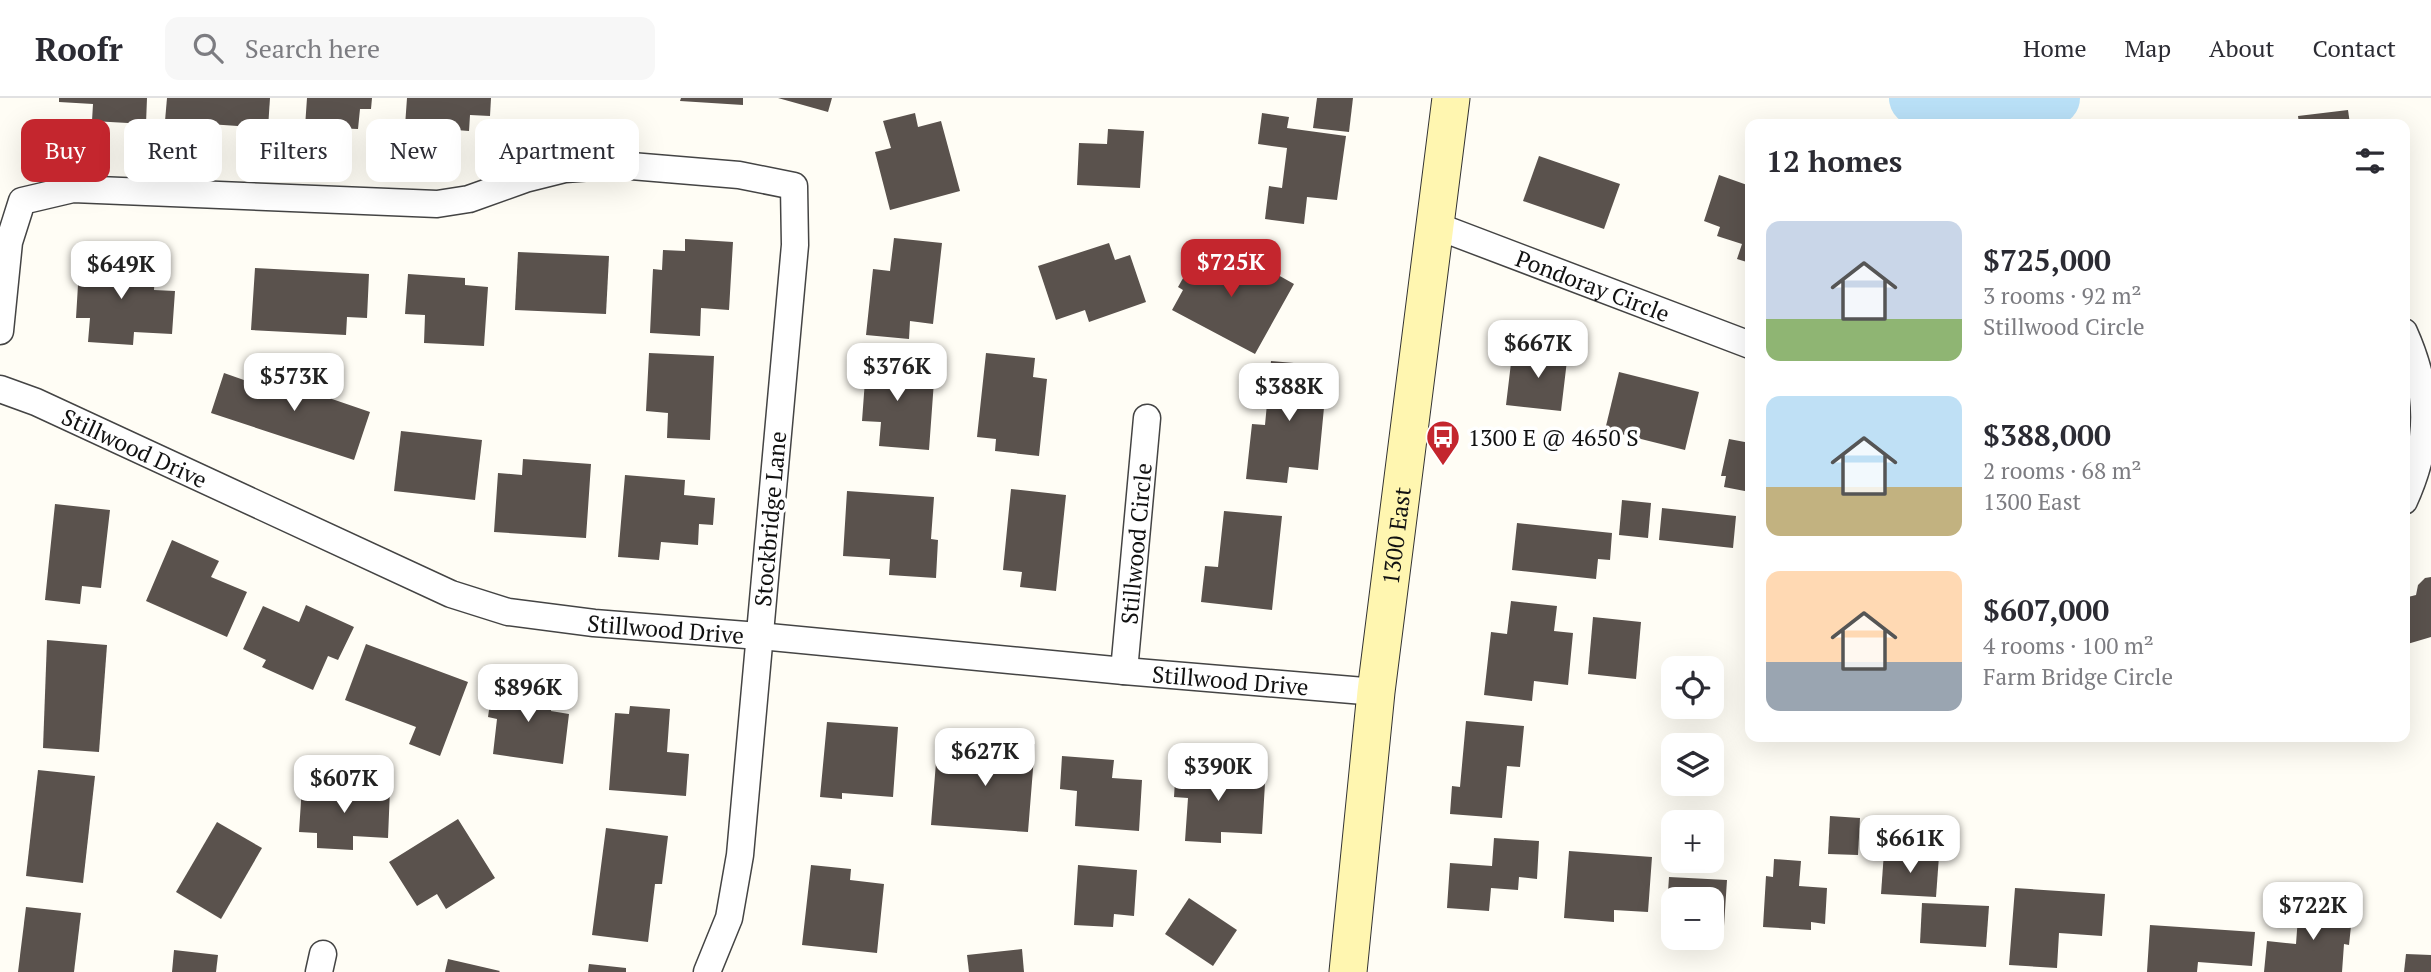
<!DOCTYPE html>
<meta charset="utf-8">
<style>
:root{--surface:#fff;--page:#f7f7f7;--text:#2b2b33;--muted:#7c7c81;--line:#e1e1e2;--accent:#c4262e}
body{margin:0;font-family:"PT Serif",serif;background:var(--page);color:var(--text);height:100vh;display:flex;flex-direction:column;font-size:26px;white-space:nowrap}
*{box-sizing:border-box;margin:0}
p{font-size:23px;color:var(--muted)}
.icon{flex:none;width:38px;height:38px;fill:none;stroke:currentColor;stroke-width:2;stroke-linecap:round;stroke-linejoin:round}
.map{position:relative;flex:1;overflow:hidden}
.sheet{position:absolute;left:1745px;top:21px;width:665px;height:623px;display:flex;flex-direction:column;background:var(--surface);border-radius:14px;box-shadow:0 7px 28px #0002}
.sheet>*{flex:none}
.hud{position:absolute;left:21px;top:21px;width:665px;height:63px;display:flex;gap:14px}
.fabs{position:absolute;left:1661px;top:558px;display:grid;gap:14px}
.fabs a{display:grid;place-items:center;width:63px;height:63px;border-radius:14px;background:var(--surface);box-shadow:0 7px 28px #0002;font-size:35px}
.price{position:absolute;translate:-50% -60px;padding:0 16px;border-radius:14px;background:#fff;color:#222;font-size:23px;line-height:46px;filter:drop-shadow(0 2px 4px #0008)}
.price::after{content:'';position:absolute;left:50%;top:42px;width:21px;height:16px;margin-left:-10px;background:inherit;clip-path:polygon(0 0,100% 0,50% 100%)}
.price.selected{background:var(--accent);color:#fff}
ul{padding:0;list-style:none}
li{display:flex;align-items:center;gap:21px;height:175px;padding:0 21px}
li span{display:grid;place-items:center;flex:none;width:196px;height:140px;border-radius:14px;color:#555}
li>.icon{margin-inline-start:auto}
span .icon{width:84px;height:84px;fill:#fffc;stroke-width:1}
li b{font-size:30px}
h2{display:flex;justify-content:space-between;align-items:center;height:84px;padding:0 21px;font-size:30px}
.pill{padding:0 24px;border-radius:14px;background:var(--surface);box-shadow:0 7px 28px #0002;font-size:24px;line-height:63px}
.pill.selected{background:var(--accent);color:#fff}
header{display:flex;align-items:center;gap:42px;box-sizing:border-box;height:98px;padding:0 35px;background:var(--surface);border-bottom:2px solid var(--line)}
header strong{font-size:33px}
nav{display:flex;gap:38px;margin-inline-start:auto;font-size:24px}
.search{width:490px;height:63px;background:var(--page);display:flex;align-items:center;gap:18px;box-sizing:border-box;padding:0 24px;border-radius:14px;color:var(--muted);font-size:26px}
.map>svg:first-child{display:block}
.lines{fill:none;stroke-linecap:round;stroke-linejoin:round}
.river{stroke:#b9e0f7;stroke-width:56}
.building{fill:#5a524d}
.street-casing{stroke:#444;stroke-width:29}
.secondary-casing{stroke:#333;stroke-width:39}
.street{stroke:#fff;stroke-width:26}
.secondary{stroke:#fff6b0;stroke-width:37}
.labels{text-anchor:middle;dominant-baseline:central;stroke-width:7;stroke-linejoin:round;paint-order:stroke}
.street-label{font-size:23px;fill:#111;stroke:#fff}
.poi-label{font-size:23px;fill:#111;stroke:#fff;text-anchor:start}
</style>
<header>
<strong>Roofr</strong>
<div class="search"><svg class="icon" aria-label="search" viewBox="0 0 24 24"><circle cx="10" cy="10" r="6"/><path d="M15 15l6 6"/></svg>Search here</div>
<nav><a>Home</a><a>Map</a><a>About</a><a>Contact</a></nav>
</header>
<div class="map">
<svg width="2431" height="874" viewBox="0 0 2431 874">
<rect width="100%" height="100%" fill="#fffdf5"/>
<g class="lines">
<path class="river" d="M 1917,0 L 1944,5 L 2052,0"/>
</g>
<g class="building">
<path d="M 59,0 L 147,0 L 146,26 L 92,23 L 93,6 L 59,4 Z"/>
<path d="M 167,0 L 270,0 L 268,30 L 165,23 Z"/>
<path d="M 307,0 L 372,0 L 371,11 L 360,11 L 358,31 L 305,29 Z"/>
<path d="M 407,0 L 491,0 L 490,18 L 470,17 L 469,33 L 405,28 Z"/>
<path d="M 681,0 L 743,0 L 743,7 L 680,3 Z"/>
<path d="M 778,0 L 832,0 L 828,14 Z"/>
<path d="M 1317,0 L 1353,0 L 1349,34 L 1313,30 Z"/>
<path d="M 2348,12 L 2350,26 L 2299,26 L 2298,18 Z"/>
<path d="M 915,15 L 918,29 L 941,23 L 960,93 L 890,112 L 875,54 L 891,50 L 883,23 Z"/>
<path d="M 1262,15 L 1289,19 L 1287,30 L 1346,38 L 1337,102 L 1307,99 L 1304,126 L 1265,121 L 1269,88 L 1282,90 L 1287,50 L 1258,46 Z"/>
<path d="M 1108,31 L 1144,33 L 1140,90 L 1077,87 L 1079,45 L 1107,46 Z"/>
<path d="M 1539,58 L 1620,86 L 1604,131 L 1523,103 Z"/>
<path d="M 1719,77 L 1750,88 L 1750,165 L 1737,161 L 1742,146 L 1717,138 L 1720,129 L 1704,123 Z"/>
<path d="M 894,140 L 942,145 L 933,226 L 910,223 L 909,241 L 866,237 L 873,171 L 890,173 Z"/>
<path d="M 685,141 L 733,144 L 729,212 L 701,210 L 700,238 L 650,235 L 653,171 L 662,172 L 663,152 L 685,153 Z"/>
<path d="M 1109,145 L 1115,162 L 1130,157 L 1146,204 L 1089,224 L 1085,212 L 1056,222 L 1038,168 Z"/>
<path d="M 1202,147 L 1257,178 L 1262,168 L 1294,186 L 1255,256 L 1172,212 L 1183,192 L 1178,189 Z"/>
<path d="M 80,154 L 117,157 L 116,173 L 155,175 L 154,192 L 175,193 L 172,236 L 134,234 L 133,247 L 88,244 L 90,220 L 76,220 Z"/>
<path d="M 518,154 L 609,158 L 606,216 L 515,212 Z"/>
<path d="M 255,170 L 369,176 L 367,220 L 347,219 L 346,237 L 251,232 Z"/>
<path d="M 408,176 L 465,180 L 465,187 L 488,189 L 484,248 L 424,245 L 425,217 L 405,216 Z"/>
<path d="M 1526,249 L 1568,254 L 1561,313 L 1506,307 L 1511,265 L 1524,266 Z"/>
<path d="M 649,255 L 714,258 L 710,342 L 667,340 L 668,315 L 646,313 Z"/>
<path d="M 867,255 L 905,258 L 904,281 L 934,283 L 929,352 L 879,348 L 881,324 L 862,323 Z"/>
<path d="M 986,255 L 1035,260 L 1033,279 L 1047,281 L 1039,358 L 995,353 L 996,341 L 977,339 Z"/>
<path d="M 1271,263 L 1328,268 L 1318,372 L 1289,369 L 1287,385 L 1246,381 L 1252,326 L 1265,327 Z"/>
<path d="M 1619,274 L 1699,294 L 1685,352 L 1605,332 Z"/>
<path d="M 224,275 L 264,289 L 267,281 L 305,293 L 309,281 L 336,290 L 332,301 L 370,314 L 354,362 L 211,315 Z"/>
<path d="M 401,333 L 482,342 L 475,402 L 394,393 Z"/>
<path d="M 1729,341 L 1750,345 L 1750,394 L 1724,389 L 1726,378 L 1721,378 Z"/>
<path d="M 523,361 L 591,366 L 586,440 L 494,434 L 498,375 L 522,377 Z"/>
<path d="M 625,377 L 685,382 L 684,397 L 715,400 L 713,427 L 699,426 L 698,447 L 661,444 L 659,462 L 618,459 Z"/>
<path d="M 1011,391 L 1066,397 L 1056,493 L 1020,489 L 1022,474 L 1003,472 Z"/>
<path d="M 847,393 L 934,399 L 931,441 L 938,442 L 936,480 L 889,477 L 890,461 L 843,458 Z"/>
<path d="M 1622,402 L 1651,405 L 1648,440 L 1619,437 Z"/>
<path d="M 55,406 L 110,412 L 101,490 L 82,488 L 80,506 L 45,502 Z"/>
<path d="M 1662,410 L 1736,418 L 1733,450 L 1659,442 Z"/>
<path d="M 1224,413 L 1282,418 L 1272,512 L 1201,504 L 1205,468 L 1218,469 Z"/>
<path d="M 1517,425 L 1612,435 L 1610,462 L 1598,461 L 1596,481 L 1512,472 Z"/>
<path d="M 172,442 L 219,463 L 211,479 L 247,494 L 227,539 L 146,503 Z"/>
<path d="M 2431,479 L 2431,539 L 2404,547 L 2404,500 L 2416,497 L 2418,487 L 2425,480 Z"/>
<path d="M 1511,503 L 1557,508 L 1554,533 L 1573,535 L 1568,587 L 1534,583 L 1532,603 L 1484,597 L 1491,534 L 1507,536 Z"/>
<path d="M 306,507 L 354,529 L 338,562 L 328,558 L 313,592 L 262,569 L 266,562 L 243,551 L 263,508 L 299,524 Z"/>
<path d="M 1593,519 L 1641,524 L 1636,581 L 1588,576 Z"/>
<path d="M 47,542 L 107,547 L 99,654 L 43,650 Z"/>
<path d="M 366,546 L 468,584 L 440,658 L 409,646 L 416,629 L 345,602 Z"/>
<path d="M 493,584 L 554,592 L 551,613 L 569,616 L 563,666 L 493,656 L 497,621 L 488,619 Z"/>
<path d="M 630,608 L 670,611 L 667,654 L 689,656 L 686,698 L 609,692 L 615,615 L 629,616 Z"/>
<path d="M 1466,623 L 1524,628 L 1520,669 L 1507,668 L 1502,720 L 1450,716 L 1452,688 L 1460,689 Z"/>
<path d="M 827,624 L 898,629 L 893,699 L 842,695 L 842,701 L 820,699 Z"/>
<path d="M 987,642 L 1035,646 L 1028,734 L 931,727 L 937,652 L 986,656 Z"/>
<path d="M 1062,658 L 1114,662 L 1112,680 L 1142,682 L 1139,733 L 1075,728 L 1077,693 L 1060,691 Z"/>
<path d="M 1176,666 L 1223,669 L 1223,682 L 1265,685 L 1262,736 L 1221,734 L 1221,745 L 1185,743 L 1188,700 L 1174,699 Z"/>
<path d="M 38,672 L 95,678 L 83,785 L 26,778 Z"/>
<path d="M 302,688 L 390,691 L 388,740 L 353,738 L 353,752 L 317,750 L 317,735 L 299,734 Z"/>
<path d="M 1830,718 L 1860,720 L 1858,757 L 1828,756 Z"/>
<path d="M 458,721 L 495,780 L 446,811 L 437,796 L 417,808 L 389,764 Z"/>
<path d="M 217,724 L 262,750 L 221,821 L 176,794 Z"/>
<path d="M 606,730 L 668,738 L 662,786 L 655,786 L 648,844 L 592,837 Z"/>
<path d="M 1494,740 L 1539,743 L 1537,781 L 1519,779 L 1518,792 L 1491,790 L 1489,813 L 1447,810 L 1450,765 L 1492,768 Z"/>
<path d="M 1569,753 L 1652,759 L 1648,814 L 1614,812 L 1614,824 L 1564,820 Z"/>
<path d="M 1884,754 L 1939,758 L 1936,799 L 1881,796 Z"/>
<path d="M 1774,761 L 1801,763 L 1799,788 L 1827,790 L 1825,826 L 1811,824 L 1811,832 L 1763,829 L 1766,778 L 1773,779 Z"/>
<path d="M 811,767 L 851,771 L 850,782 L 884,786 L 877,855 L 802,847 Z"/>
<path d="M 1078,767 L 1137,772 L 1134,818 L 1114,816 L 1113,829 L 1074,827 Z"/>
<path d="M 1669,779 L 1727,782 L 1724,828 L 1712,827 L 1712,802 L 1673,802 L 1673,825 L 1666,824 Z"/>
<path d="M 2015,790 L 2105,796 L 2102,838 L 2059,835 L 2057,870 L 2009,867 Z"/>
<path d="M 1189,800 L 1237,832 L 1213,868 L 1165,836 Z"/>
<path d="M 1922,805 L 1989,808 L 1986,849 L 1920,845 Z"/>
<path d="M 2299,805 L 2353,809 L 2349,847 L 2344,846 L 2342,874 L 2264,874 L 2267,843 L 2296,846 Z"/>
<path d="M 26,809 L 81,815 L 74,874 L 18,874 Z"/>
<path d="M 2150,827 L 2255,834 L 2252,868 L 2198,864 L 2197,874 L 2147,874 Z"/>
<path d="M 1022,851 L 1024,874 L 969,874 L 967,857 Z"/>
<path d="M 174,852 L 218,857 L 216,874 L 172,874 Z"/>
<path d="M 2406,856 L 2431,857 L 2431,874 L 2404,874 Z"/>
<path d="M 448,861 L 500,873 L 499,874 L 445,874 Z"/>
<path d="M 589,866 L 626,870 L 626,874 L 588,874 Z"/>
</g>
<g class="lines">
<g class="street-casing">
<g id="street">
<path id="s1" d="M 1434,127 L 1750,247"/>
<path d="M 0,233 L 9,144 L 22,103 L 73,91 L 437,106 L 469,101 L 525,81 L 565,71 L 619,67 L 739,77 L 794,88 L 795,147 L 740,757 L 729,820 L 707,874"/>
<path d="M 2404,234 C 2431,294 2431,344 2404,403"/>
<path id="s2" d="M 0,291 L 36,304 L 451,496 L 508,514 L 594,525 L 759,538 L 1124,573 L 1376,594"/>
<path id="s3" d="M 1124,573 L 1147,320"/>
<path d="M 319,874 L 323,856"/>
</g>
</g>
<g class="secondary-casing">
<g id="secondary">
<path id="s4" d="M 1348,874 L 1376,594 L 1451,0"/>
</g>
</g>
<use href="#street" class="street"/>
<use href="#secondary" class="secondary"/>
</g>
<defs>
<g id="bus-pin" transform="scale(1.75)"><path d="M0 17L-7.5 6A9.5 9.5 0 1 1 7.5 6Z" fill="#c4262e" stroke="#fff"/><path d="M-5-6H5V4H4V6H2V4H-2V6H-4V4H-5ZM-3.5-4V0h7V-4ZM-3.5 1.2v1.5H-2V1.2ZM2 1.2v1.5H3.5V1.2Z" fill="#fff"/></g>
</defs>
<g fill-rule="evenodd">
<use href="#bus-pin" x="1443" y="339"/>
</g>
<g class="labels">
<g class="street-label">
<text stroke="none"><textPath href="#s1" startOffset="170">Pondoray Circle</textPath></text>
<text stroke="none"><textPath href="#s2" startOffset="147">Stillwood Drive</textPath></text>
<text transform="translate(770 421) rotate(-85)">Stockbridge Lane</text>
<text stroke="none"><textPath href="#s4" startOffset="439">1300 East</textPath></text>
<text stroke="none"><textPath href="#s3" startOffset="128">Stillwood Circle</textPath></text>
<text stroke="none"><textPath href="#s2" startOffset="714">Stillwood Drive</textPath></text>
<text stroke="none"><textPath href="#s2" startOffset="1281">Stillwood Drive</textPath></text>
</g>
<g class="poi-label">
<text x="1468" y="339">1300 E @ 4650 S</text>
</g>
</g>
</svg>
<div class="fabs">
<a><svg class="icon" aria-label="locate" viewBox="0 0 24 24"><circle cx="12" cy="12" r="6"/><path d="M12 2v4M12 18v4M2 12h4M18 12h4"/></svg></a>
<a><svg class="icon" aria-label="layers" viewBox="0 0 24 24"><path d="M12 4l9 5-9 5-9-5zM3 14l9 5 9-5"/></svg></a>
<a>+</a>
<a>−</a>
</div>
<b class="price selected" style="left:1231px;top:201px">$725K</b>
<b class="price" style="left:121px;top:203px">$649K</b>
<b class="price" style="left:1538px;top:282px">$667K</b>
<b class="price" style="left:897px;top:305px">$376K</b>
<b class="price" style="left:294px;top:315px">$573K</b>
<b class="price" style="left:1289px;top:325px">$388K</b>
<b class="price" style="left:528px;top:626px">$896K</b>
<b class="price" style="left:985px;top:690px">$627K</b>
<b class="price" style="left:1218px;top:705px">$390K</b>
<b class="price" style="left:344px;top:717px">$607K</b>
<b class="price" style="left:1910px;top:777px">$661K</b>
<b class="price" style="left:2313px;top:844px">$722K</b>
<div class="hud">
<a class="pill selected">Buy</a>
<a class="pill">Rent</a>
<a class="pill">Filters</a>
<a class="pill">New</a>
<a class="pill">Apartment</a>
</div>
<section class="sheet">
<h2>12 homes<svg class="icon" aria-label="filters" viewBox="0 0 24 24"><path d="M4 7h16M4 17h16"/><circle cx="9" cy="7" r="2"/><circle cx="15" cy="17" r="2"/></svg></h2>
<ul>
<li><span style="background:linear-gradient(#c9d6e8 70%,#8fb573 0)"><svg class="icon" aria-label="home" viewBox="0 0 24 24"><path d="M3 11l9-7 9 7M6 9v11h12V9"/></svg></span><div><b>$725,000</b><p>3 rooms · 92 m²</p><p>Stillwood Circle</p></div></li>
<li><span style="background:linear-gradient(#bfe0f5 65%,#c2b280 0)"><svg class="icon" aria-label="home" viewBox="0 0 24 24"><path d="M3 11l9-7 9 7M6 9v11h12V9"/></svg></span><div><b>$388,000</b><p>2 rooms · 68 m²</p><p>1300 East</p></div></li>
<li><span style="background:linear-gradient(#ffd9b3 65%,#9aa5b1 0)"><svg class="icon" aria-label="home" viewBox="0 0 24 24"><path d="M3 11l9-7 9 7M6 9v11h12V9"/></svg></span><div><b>$607,000</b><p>4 rooms · 100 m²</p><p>Farm Bridge Circle</p></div></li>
</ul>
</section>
</div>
